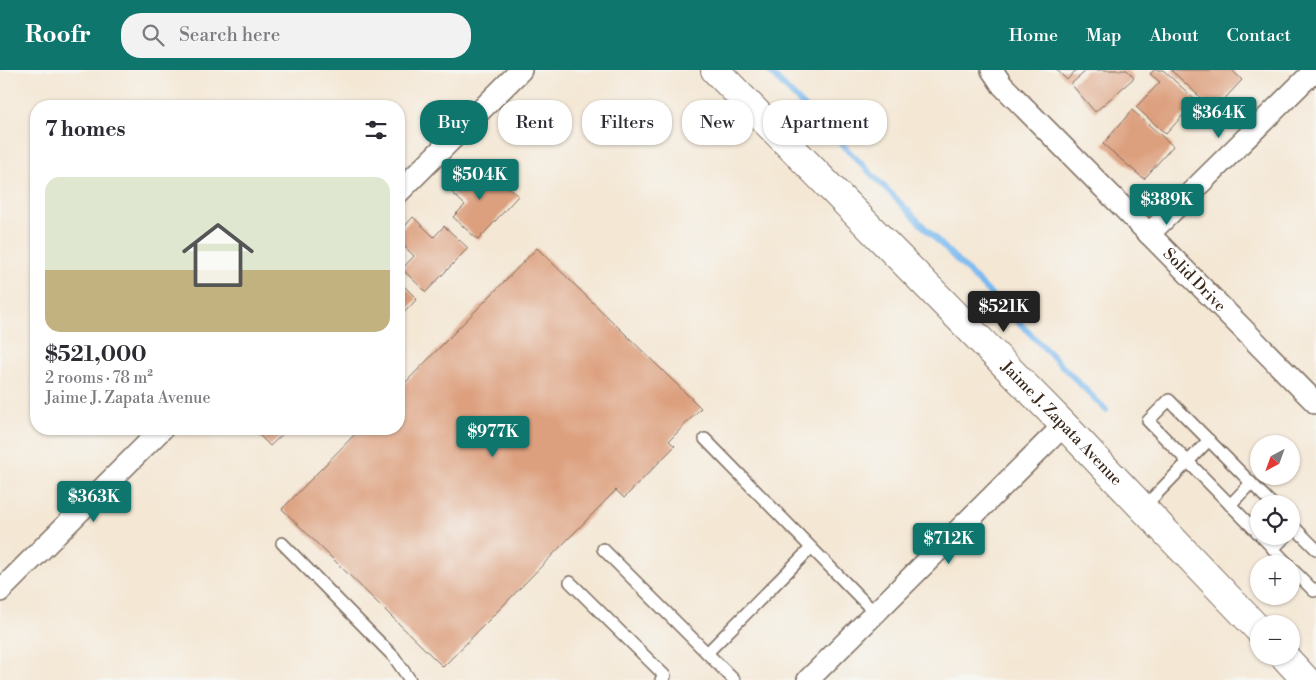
<!DOCTYPE html>
<meta charset="utf-8">
<style>
:root{--surface:#fff;--page:#f2f2f3;--text:#2b2b33;--muted:#7c7c81;--line:#e1e1e2;--accent:#0f766e}
body{margin:0;font-family:"Libre Bodoni",serif;background:var(--page);color:var(--text);height:100vh;display:flex;flex-direction:column;font-size:19px;white-space:nowrap}
*{box-sizing:border-box;margin:0}
p{font-size:16px;color:var(--muted)}
.icon{flex:none;width:28px;height:28px;fill:none;stroke:currentColor;stroke-width:2;stroke-linecap:round;stroke-linejoin:round}
.map{position:relative;flex:1;overflow:hidden}
.panel{position:absolute;left:30px;top:30px;width:375px;height:335px;display:flex;flex-direction:column;background:var(--surface);border-radius:20px;box-shadow:0 1px 4px #0004}
.panel>*{flex:none}
.hud{position:absolute;left:420px;top:30px;width:475px;height:45px;display:flex;gap:10px}
.needle{width:32px;rotate:221deg}
.fabs{position:absolute;left:1250px;top:365px;display:grid;gap:10px}
.fabs a{display:grid;place-items:center;width:50px;height:50px;border-radius:50%;background:var(--surface);box-shadow:0 1px 4px #0004;font-size:25px}
.price{position:absolute;translate:-50% -42px;padding:0 11px;border-radius:5px;background:var(--accent);color:#fff;font-size:16px;line-height:32px;filter:drop-shadow(0 1px 2px #0008)}
.price::after{content:'';position:absolute;left:50%;top:30px;width:15px;height:11px;margin-left:-8px;background:inherit;clip-path:polygon(0 0,100% 0,50% 100%)}
.price.selected{background:#222;color:#fff}
ul{padding:0;list-style:none}
li{display:grid;align-content:center;gap:10px;height:265px;padding:0 15px}
li+li{border-top:1px solid var(--line)}
li span{display:grid;place-items:center;height:155px;border-radius:15px;color:#555}
li>.icon{margin-inline-start:auto}
span .icon{width:90px;height:90px;fill:#fffc;stroke-width:1}
li b{font-size:21px}
h2{display:flex;justify-content:space-between;align-items:center;height:60px;padding:0 15px;font-size:21px}
.chip{padding:0 18px;border-radius:20px;background:var(--surface);box-shadow:0 1px 4px #0004;font-size:18px;line-height:45px}
.chip.selected{background:var(--accent);color:#fff}
header{display:flex;align-items:center;gap:30px;box-sizing:border-box;height:70px;padding:0 25px;background:var(--accent);color:#fff}
header strong{font-size:24px}
nav{display:flex;gap:28px;margin-inline-start:auto;font-size:18px}
.search{width:350px;height:45px;background:var(--page);display:flex;align-items:center;gap:12px;box-sizing:border-box;padding:0 18px;border-radius:20px;color:var(--muted);font-size:19px}
.map>svg:first-child{display:block}
.lines{fill:none;stroke-linecap:round;stroke-linejoin:round}
.stream{stroke:#7bbaef;stroke-width:6}
.building{fill:#dda07f}
.service-casing{stroke:#7c6c5e;stroke-width:14}
.minor-casing{stroke:#7c6c5e;stroke-width:24}
.tertiary-casing{stroke:#7c6c5e;stroke-width:30}
.service{stroke:#fff;stroke-width:11}
.minor{stroke:#fff;stroke-width:21}
.tertiary{stroke:#fff;stroke-width:28}
.labels{text-anchor:middle;dominant-baseline:central;stroke-width:4;stroke-linejoin:round;paint-order:stroke}
.street-label{font-size:16px;fill:#3b2a1e;stroke:#f6f6f2}
</style>
<header>
<strong>Roofr</strong>
<div class="search"><svg class="icon" aria-label="search" viewBox="0 0 24 24"><circle cx="10" cy="10" r="6"/><path d="M15 15l6 6"/></svg>Search here</div>
<nav><a>Home</a><a>Map</a><a>About</a><a>Contact</a></nav>
</header>
<div class="map">
<svg width="1316" height="610" viewBox="0 0 1316 610">
<rect width="100%" height="100%" fill="#f6f6f2"/>
<filter id="ink" filterUnits="userSpaceOnUse"><feTurbulence type="fractalNoise" baseFrequency=".02" numOctaves="2"/><feDisplacementMap in="SourceGraphic" scale="10" xChannelSelector="R" yChannelSelector="G"/><feConvolveMatrix kernelMatrix="1 2 1 2 8 2 1 2 1" color-interpolation-filters="sRGB"/></filter>
<filter id="wash" filterUnits="userSpaceOnUse"><feTurbulence type="fractalNoise" baseFrequency=".0096" numOctaves="4" result="noise"/><feDisplacementMap in="SourceGraphic" scale="20" xChannelSelector="R" yChannelSelector="G"/><feGaussianBlur stdDeviation="1.12" result="paint"/><feColorMatrix in="noise" values="0 0 0 0 0 0 0 0 0 0 0 0 0 0 0 0 0 1.4 0 .05"/><feComposite in="paint" operator="in"/></filter>
<g filter="url(#wash)">
<rect width="100%" height="100%" fill="#f4e7d4"/>
<g class="lines">
<path class="stream" d="M 768,0 L 1106,340"/>
</g>
<g id="blocks">
<g class="building">
<path d="M 1057,0 L 1076,0 L 1067,10 Z"/>
<path d="M 1087,0 L 1127,0 L 1134,8 L 1095,42 L 1071,14 Z"/>
<path d="M 1154,0 L 1163,0 L 1210,43 L 1198,56 L 1184,44 L 1166,64 L 1136,37 L 1160,12 L 1150,4 Z"/>
<path d="M 1171,0 L 1232,0 L 1242,10 L 1214,40 Z"/>
<path d="M 1132,40 L 1173,76 L 1144,109 L 1103,74 Z"/>
<path d="M 466,96 L 486,115 L 496,105 L 518,126 L 478,170 L 453,147 L 465,135 L 446,117 Z"/>
<path d="M 413,147 L 434,167 L 444,156 L 468,178 L 426,222 L 402,199 L 414,186 L 399,171 L 399,163 Z"/>
<path d="M 537,178 L 701,338 L 669,371 L 675,376 L 624,428 L 616,420 L 443,597 L 282,439 L 360,359 L 399,359 L 399,319 Z"/>
<path d="M 399,211 L 417,229 L 399,248 Z"/>
<path d="M 253,359 L 288,359 L 270,376 Z"/>
</g>
</g>
</g>
<g filter="url(#ink)">
<use href="#blocks" fill-opacity="0" stroke="#7c6c5e" stroke-width="1"/>
<g class="lines">
<g class="service-casing">
<g id="service">
<path d="M 705,369 L 875,543"/>
<path d="M 1230,435 L 1251,413"/>
<path d="M 1143,438 L 1209,370"/>
<path d="M 1291,454 L 1316,479"/>
<path d="M 1259,464 L 1148,351 L 1169,330 L 1272,434"/>
<path d="M 1261,466 L 1288,494"/>
<path d="M 282,473 L 394,587 L 410,610"/>
<path d="M 603,479 L 734,610"/>
<path d="M 1273,479 L 1286,466"/>
<path d="M 1291,498 L 1314,521 L 1316,519"/>
<path d="M 570,512 L 665,606 L 661,610"/>
<path d="M 707,583 L 811,478"/>
</g>
</g>
<g class="minor-casing">
<g id="minor">
<path id="s1" d="M 992,0 L 1002,15 L 1316,333"/>
<path d="M 399,122 L 521,0"/>
<path d="M 1149,164 L 1315,0"/>
<path d="M 0,521 L 162,359"/>
<path d="M 808,610 L 1064,355"/>
</g>
</g>
<g class="tertiary-casing">
<g id="tertiary">
<path id="s2" d="M 715,0 L 1064,355 L 1259,560"/>
<path d="M 1284,586 L 1306,610"/>
</g>
</g>
<use href="#service" class="service"/>
<use href="#minor" class="minor"/>
<use href="#tertiary" class="tertiary"/>
</g>
</g>
<g class="labels">
<g class="street-label">
<text stroke="none"><textPath href="#s1" startOffset="292">Solid Drive</textPath></text>
<text stroke="none"><textPath href="#s2" startOffset="495">Jaime J. Zapata Avenue</textPath></text>
</g>
</g>
</svg>
<div class="fabs">
<a><svg class="needle" viewBox="-14 -14 28 28"><path d="M0-13l5 13h-10z" fill="#e53935"/><path d="M0 13l5-13h-10z" fill="#7c7c81"/></svg></a>
<a><svg class="icon" aria-label="locate" viewBox="0 0 24 24"><circle cx="12" cy="12" r="6"/><path d="M12 2v4M12 18v4M2 12h4M18 12h4"/></svg></a>
<a>+</a>
<a>−</a>
</div>
<b class="price" style="left:1219px;top:69px">$364K</b>
<b class="price" style="left:480px;top:131px">$504K</b>
<b class="price" style="left:1167px;top:156px">$389K</b>
<b class="price selected" style="left:1004px;top:263px">$521K</b>
<b class="price" style="left:493px;top:388px">$977K</b>
<b class="price" style="left:94px;top:453px">$363K</b>
<b class="price" style="left:949px;top:495px">$712K</b>
<div class="hud">
<a class="chip selected">Buy</a>
<a class="chip">Rent</a>
<a class="chip">Filters</a>
<a class="chip">New</a>
<a class="chip">Apartment</a>
</div>
<section class="panel">
<h2>7 homes<svg class="icon" aria-label="filters" viewBox="0 0 24 24"><path d="M4 7h16M4 17h16"/><circle cx="9" cy="7" r="2"/><circle cx="15" cy="17" r="2"/></svg></h2>
<ul>
<li><span style="background:linear-gradient(#dfe7d0 60%,#c2b280 0)"><svg class="icon" aria-label="home" viewBox="0 0 24 24"><path d="M3 11l9-7 9 7M6 9v11h12V9"/></svg></span><div><b>$521,000</b><p>2 rooms · 78 m²</p><p>Jaime J. Zapata Avenue</p></div></li>
</ul>
</section>
</div>
